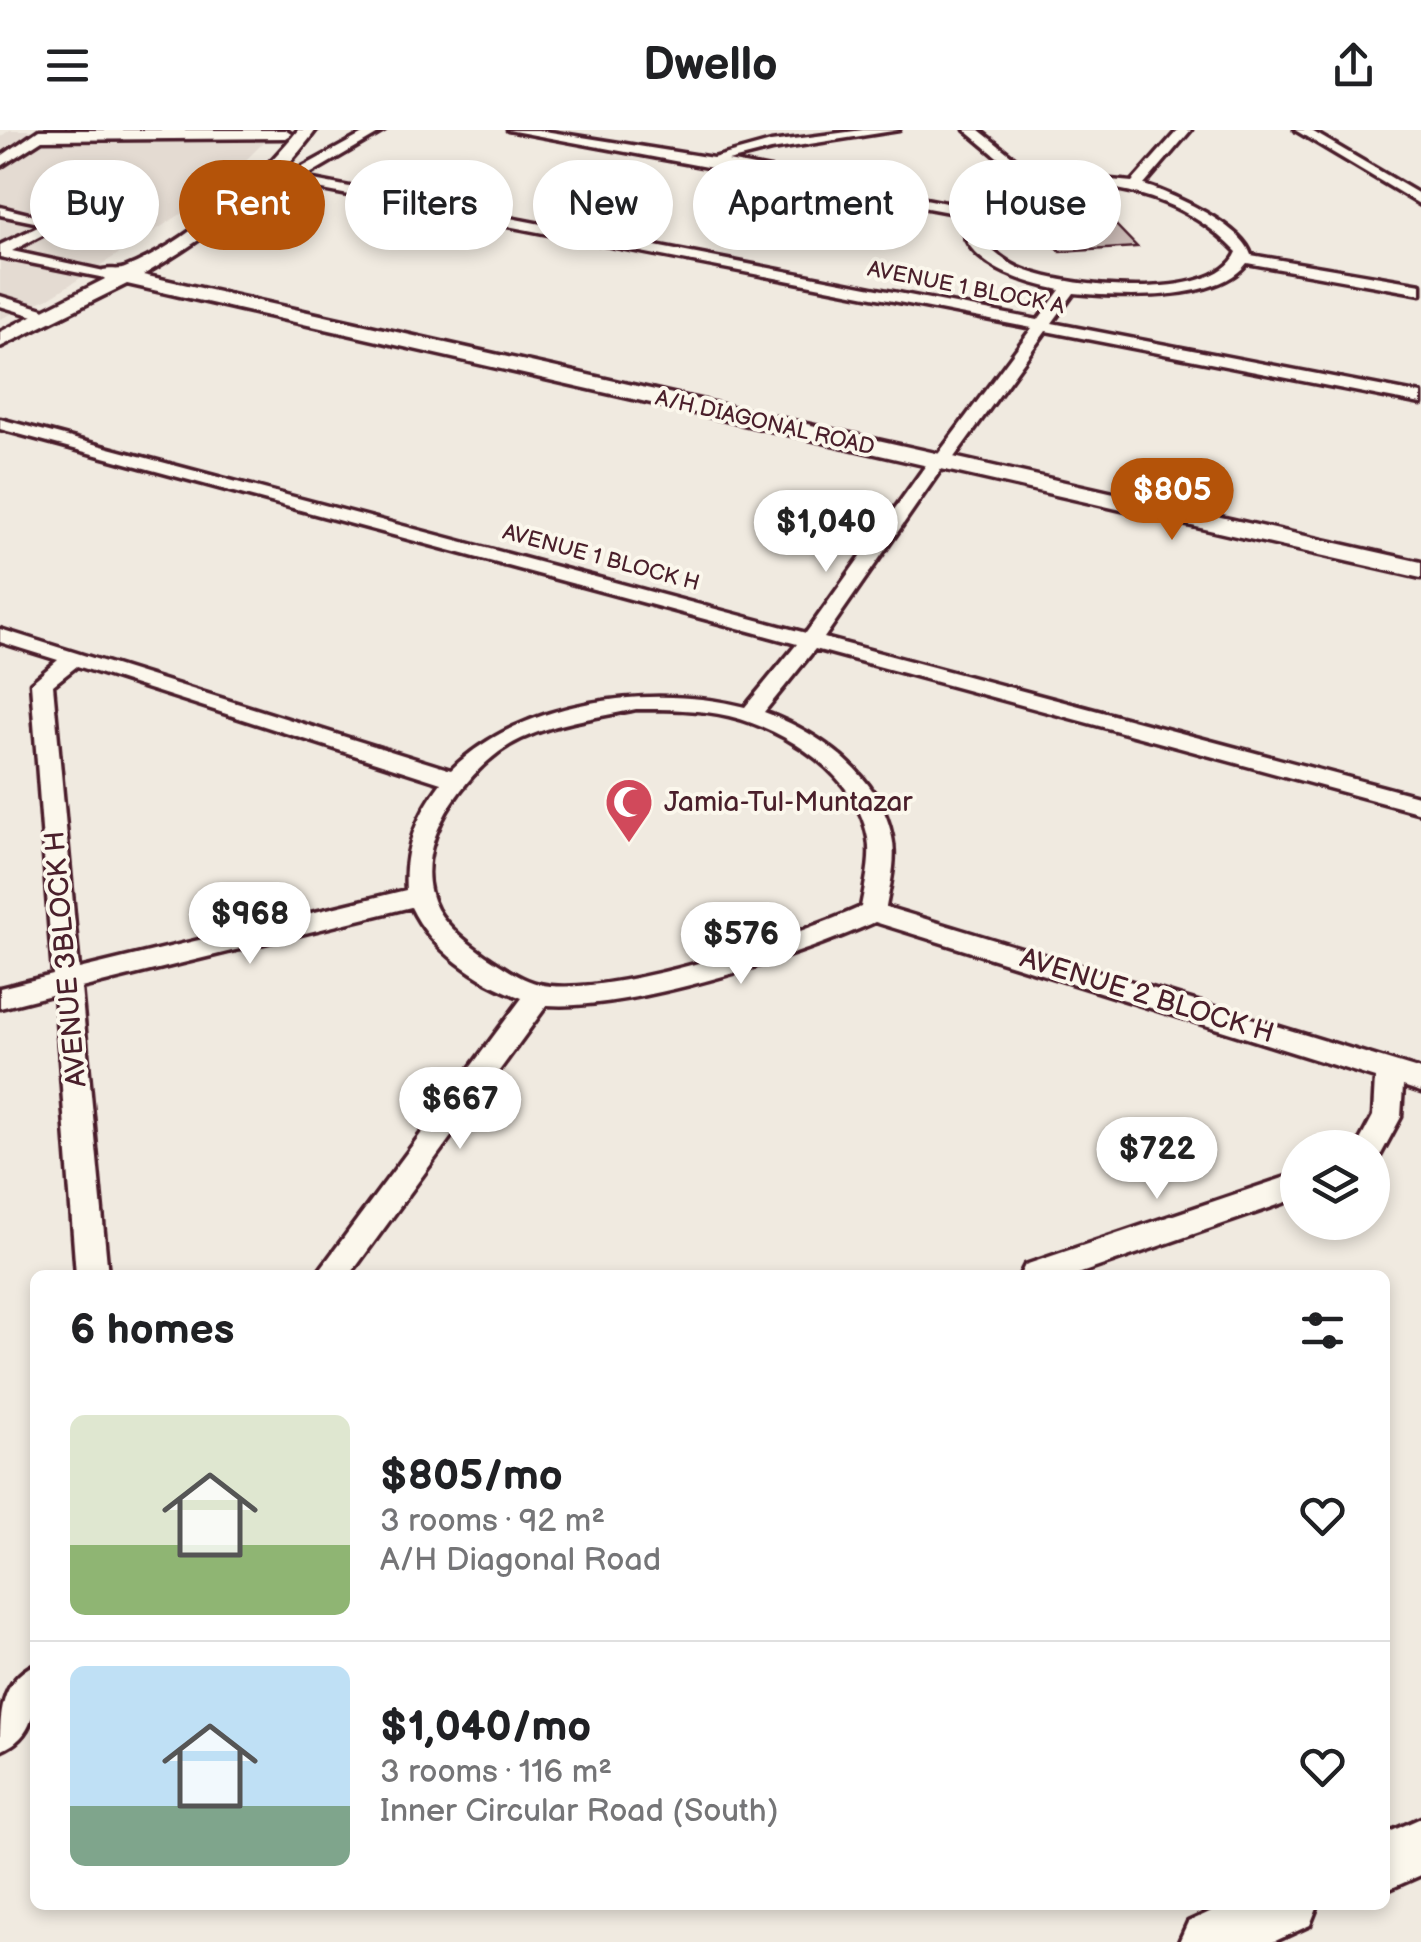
<!DOCTYPE html>
<meta charset="utf-8">
<style>
:root{--surface:#fff;--page:#f2f2f2;--text:#202124;--muted:#757577;--line:#e0e0e0;--accent:#b45309}
body{margin:0;font-family:"Balsamiq Sans",sans-serif;background:var(--page);color:var(--text);height:100vh;display:flex;flex-direction:column;font-size:38px;white-space:nowrap}
*{box-sizing:border-box;margin:0}
p{font-size:32px;color:var(--muted)}
.icon{flex:none;width:55px;height:55px;fill:none;stroke:currentColor;stroke-width:2;stroke-linecap:round;stroke-linejoin:round}
.map{position:relative;flex:1;overflow:hidden}
.details{position:absolute;left:30px;top:1140px;width:1360px;height:640px;display:flex;flex-direction:column;background:var(--surface);border-radius:15px;box-shadow:0 5px 15px #0003}
.details>*{flex:none}
.top-card{position:absolute;left:30px;top:30px;width:1362px;height:90px;display:flex;gap:20px}
.tools{position:absolute;left:1280px;top:1000px;display:grid;gap:20px}
.tools a{display:grid;place-items:center;width:110px;height:110px;border-radius:50%;background:var(--surface);box-shadow:0 5px 15px #0003;font-size:50px}
.price{position:absolute;translate:-50% -85px;padding:0 22px;border-radius:35px;background:#fff;color:#222;font-size:32px;line-height:65px;filter:drop-shadow(0 2px 5px #0008)}
.price::after{content:'';position:absolute;left:50%;top:60px;width:30px;height:22px;margin-left:-15px;background:inherit;clip-path:polygon(0 0,100% 0,50% 100%)}
.price.active{background:var(--accent);color:#fff}
ul{padding:0;list-style:none}
li{display:flex;align-items:center;gap:30px;height:250px;padding:0 40px}
li+li{border-top:2px solid var(--line)}
li span{display:grid;place-items:center;flex:none;width:280px;height:200px;border-radius:15px;color:#555}
li>.icon{margin-inline-start:auto}
span .icon{width:120px;height:120px;fill:#fffc;stroke-width:1}
li b{font-size:42px}
h2{display:flex;justify-content:space-between;align-items:center;height:120px;padding:0 40px;font-size:42px}
.pill{padding:0 35px;border-radius:45px;background:var(--surface);box-shadow:0 5px 15px #0003;font-size:35px;line-height:90px}
.pill.active{background:var(--accent);color:#fff}
header{display:flex;justify-content:space-between;align-items:center;height:130px;padding:0 40px;background:var(--surface);font-size:45px;font-weight:800}
.map>svg:first-child{display:block}
.built{fill:#e4dbd2}
.building{fill:#c8b8b3;stroke:#4a1f2b;stroke-width:2.5}
.lines{fill:none;stroke-linecap:round;stroke-linejoin:round}
.street-casing{stroke:#4a1f2b;stroke-width:7}
.secondary-casing{stroke:#4a1f2b;stroke-width:7}
.street{fill:#fbf7ec;fill-rule:evenodd}
.secondary{fill:#fbf7ec;fill-rule:evenodd}
.labels{text-anchor:middle;dominant-baseline:central;stroke-width:8;stroke-linejoin:round;paint-order:stroke}
.far-street-label{font-size:22px;fill:#4a1f2b;stroke:#fbf7ec}
.poi-label{font-size:28px;fill:#4a1f2b;stroke:#fbf7ec;text-anchor:start}
.street-label{font-size:28px;fill:#4a1f2b;stroke:#fbf7ec}
</style>
<header><svg class="icon" aria-label="menu" viewBox="0 0 24 24"><path d="M4 6h16M4 12h16M4 18h16"/></svg>Dwello<svg class="icon" aria-label="share" viewBox="0 0 24 24"><path d="M12 15V3M7 8l5-5 5 5M5 13v7h14v-7"/></svg></header>
<div class="map">
<svg width="1421" height="1812" viewBox="0 0 1421 1812">
<rect width="100%" height="100%" fill="#f0eae0"/>
<filter id="ink" filterUnits="userSpaceOnUse"><feTurbulence type="fractalNoise" baseFrequency=".01" numOctaves="2"/><feDisplacementMap in="SourceGraphic" scale="20" xChannelSelector="R" yChannelSelector="G"/><feConvolveMatrix kernelMatrix="1 2 1 2 8 2 1 2 1" color-interpolation-filters="sRGB"/></filter>
<g filter="url(#ink)">
<path class="built" d="M 10,0 L 60,0 L 270,6 L 211,65 L 49,168 L 0,189 L 0,7 Z"/>
<path class="building" d="M 1112,91 L 1137,117 L 1060,122 L 1039,96 Z"/>
<g class="lines">
<g class="street-casing">
<g id="street">
<path d="M 39,0 L 285,0 L 291,4 L 285,8 L 42,10 L 0,37 L 0,27 Z"/>
<path d="M 370,0 L 385,0 L 303,48 L 1038,190 L 1060,160 C 1023,152 963,135 961,90 L 965,85 L 508,0 L 538,0 L 713,28 L 771,12 L 863,0 L 899,0 L 771,20 L 728,31 L 972,78 L 996,61 L 1027,52 L 965,0 L 979,0 L 1041,49 L 1089,48 L 1132,52 L 1178,0 L 1191,0 L 1144,55 C 1173,64 1243,96 1251,125 L 1421,154 L 1421,164 L 1247,133 C 1217,173 1119,167 1074,163 L 1052,193 L 1421,264 L 1421,274 L 1046,201 L 947,337 L 942,338 L 824,508 L 1421,667 L 1421,683 L 815,519 L 764,582 C 820,603 880,645 892,707 C 897,730 890,755 886,777 L 1421,940 L 1421,962 L 1403,956 L 1401,987 L 1380,1026 L 1372,1029 L 1372,1018 L 1356,1018 L 1373,986 L 1375,948 L 875,792 C 797,827 630,881 547,875 L 350,1145 L 316,1145 L 522,868 C 478,852 431,820 411,777 L 81,858 L 108,1145 L 76,1145 L 55,864 L 0,878 L 0,858 L 53,845 L 31,553 L 58,530 L 0,512 L 0,499 L 451,640 C 521,570 652,553 745,577 L 797,514 L 0,299 L 0,289 L 806,503 L 931,328 L 936,327 L 1032,198 L 292,54 C 268,68 237,89 210,73 L 217,69 L 245,69 L 277,51 L 261,48 L 261,42 L 288,45 ZM 1053,56 C 1122,51 1189,72 1237,122 C 1215,175 1061,157 1019,138 C 1002,130 989,118 976,105 L 975,91 C 998,68 1022,60 1053,56 ZM 77,536 L 441,653 C 417,685 403,720 406,760 L 79,839 L 53,555 ZM 636,579 C 667,579 699,579 729,586 C 787,600 857,645 868,708 C 872,730 865,755 861,777 C 797,806 605,870 539,854 C 521,850 502,836 486,826 C 468,813 448,798 437,779 C 408,724 457,653 499,622 C 537,594 592,589 636,579 Z"/>
<path d="M 1295,0 L 1310,0 L 1421,65 L 1421,75 Z"/>
<path d="M 0,77 L 65,93 L 12,121 L 118,144 L 110,149 L 0,127 L 0,115 L 44,94 L 0,85 Z"/>
<path d="M 0,166 L 43,179 L 45,182 L 37,187 L 0,176 Z"/>
<path d="M 1298,1043 L 1298,1068 L 1075,1145 L 1020,1145 L 1025,1135 Z"/>
<path d="M 35,1534 C 35,1570 40,1605 0,1621 C 0,1585 0,1551 35,1534 Z"/>
</g>
</g>
<g class="secondary-casing">
<g id="secondary">
<path d="M 298,0 L 316,0 C 270,63 209,106 143,145 L 1421,432 L 1421,448 L 127,154 L 0,217 L 0,202 L 105,149 L 100,144 L 103,140 C 111,138 118,141 125,138 C 186,114 258,50 298,0 Z"/>
<path d="M 1421,1688 L 1421,1745 L 1385,1761 L 1385,1704 Z"/>
<path d="M 1225,1775 L 1318,1775 L 1310,1795 L 1273,1812 L 1179,1812 L 1188,1792 Z"/>
</g>
</g>
<use href="#street" class="street"/>
<use href="#secondary" class="secondary"/>
</g>
</g>
<defs>
<g id="mosque-pin" transform="scale(2.5)"><path d="M0 17L-7.5 6A9.5 9.5 0 1 1 7.5 6Z" fill="#d1495b" stroke="#fbf7ec"/><path d="M3.5-4.9A6 6 0 1 0 3.5 4.9A5 5 0 1 1 3.5-4.9Z" fill="#fff"/></g>
</defs>
<g fill-rule="evenodd">
<use href="#mosque-pin" x="629" y="672"/>
</g>
<g class="labels">
<g class="far-street-label">
<text transform="translate(966 158) rotate(11)">AVENUE 1 BLOCK A</text>
<text transform="translate(765 293) rotate(13)">A/H DIAGONAL ROAD</text>
<text transform="translate(601 428) rotate(15)">AVENUE 1 BLOCK H</text>
</g>
<g class="poi-label">
<text x="664" y="672">Jamia-Tul-Muntazar</text>
</g>
<g class="street-label">
<text transform="translate(66 829) rotate(-95)">AVENUE 3BLOCK H</text>
<text transform="translate(1147 866) rotate(17)">AVENUE 2 BLOCK H</text>
</g>
</g>
</svg>
<div class="tools">
<a><svg class="icon" aria-label="layers" viewBox="0 0 24 24"><path d="M12 4l9 5-9 5-9-5zM3 14l9 5 9-5"/></svg></a>
</div>
<b class="price active" style="left:1172px;top:413px">$805</b>
<b class="price" style="left:826px;top:445px">$1,040</b>
<b class="price" style="left:250px;top:837px">$968</b>
<b class="price" style="left:741px;top:857px">$576</b>
<b class="price" style="left:460px;top:1022px">$667</b>
<b class="price" style="left:1157px;top:1072px">$722</b>
<div class="top-card">
<a class="pill">Buy</a>
<a class="pill active">Rent</a>
<a class="pill">Filters</a>
<a class="pill">New</a>
<a class="pill">Apartment</a>
<a class="pill">House</a>
</div>
<section class="details">
<h2>6 homes<svg class="icon" aria-label="filters" viewBox="0 0 24 24"><path d="M4 7h16M4 17h16"/><circle cx="9" cy="7" r="2"/><circle cx="15" cy="17" r="2"/></svg></h2>
<ul>
<li><span style="background:linear-gradient(#dfe7d0 65%,#8fb573 0)"><svg class="icon" aria-label="home" viewBox="0 0 24 24"><path d="M3 11l9-7 9 7M6 9v11h12V9"/></svg></span><div><b>$805/mo</b><p>3 rooms · 92 m²</p><p>A/H Diagonal Road</p></div><svg class="icon" aria-label="heart" viewBox="0 0 24 24"><path d="M12 20l-8-8c-3-5 5-10 8-4 3-6 11-1 8 4z"/></svg></li>
<li><span style="background:linear-gradient(#bfe0f5 70%,#7fa58c 0)"><svg class="icon" aria-label="home" viewBox="0 0 24 24"><path d="M3 11l9-7 9 7M6 9v11h12V9"/></svg></span><div><b>$1,040/mo</b><p>3 rooms · 116 m²</p><p>Inner Circular Road (South)</p></div><svg class="icon" aria-label="heart" viewBox="0 0 24 24"><path d="M12 20l-8-8c-3-5 5-10 8-4 3-6 11-1 8 4z"/></svg></li>
</ul>
</section>
</div>
